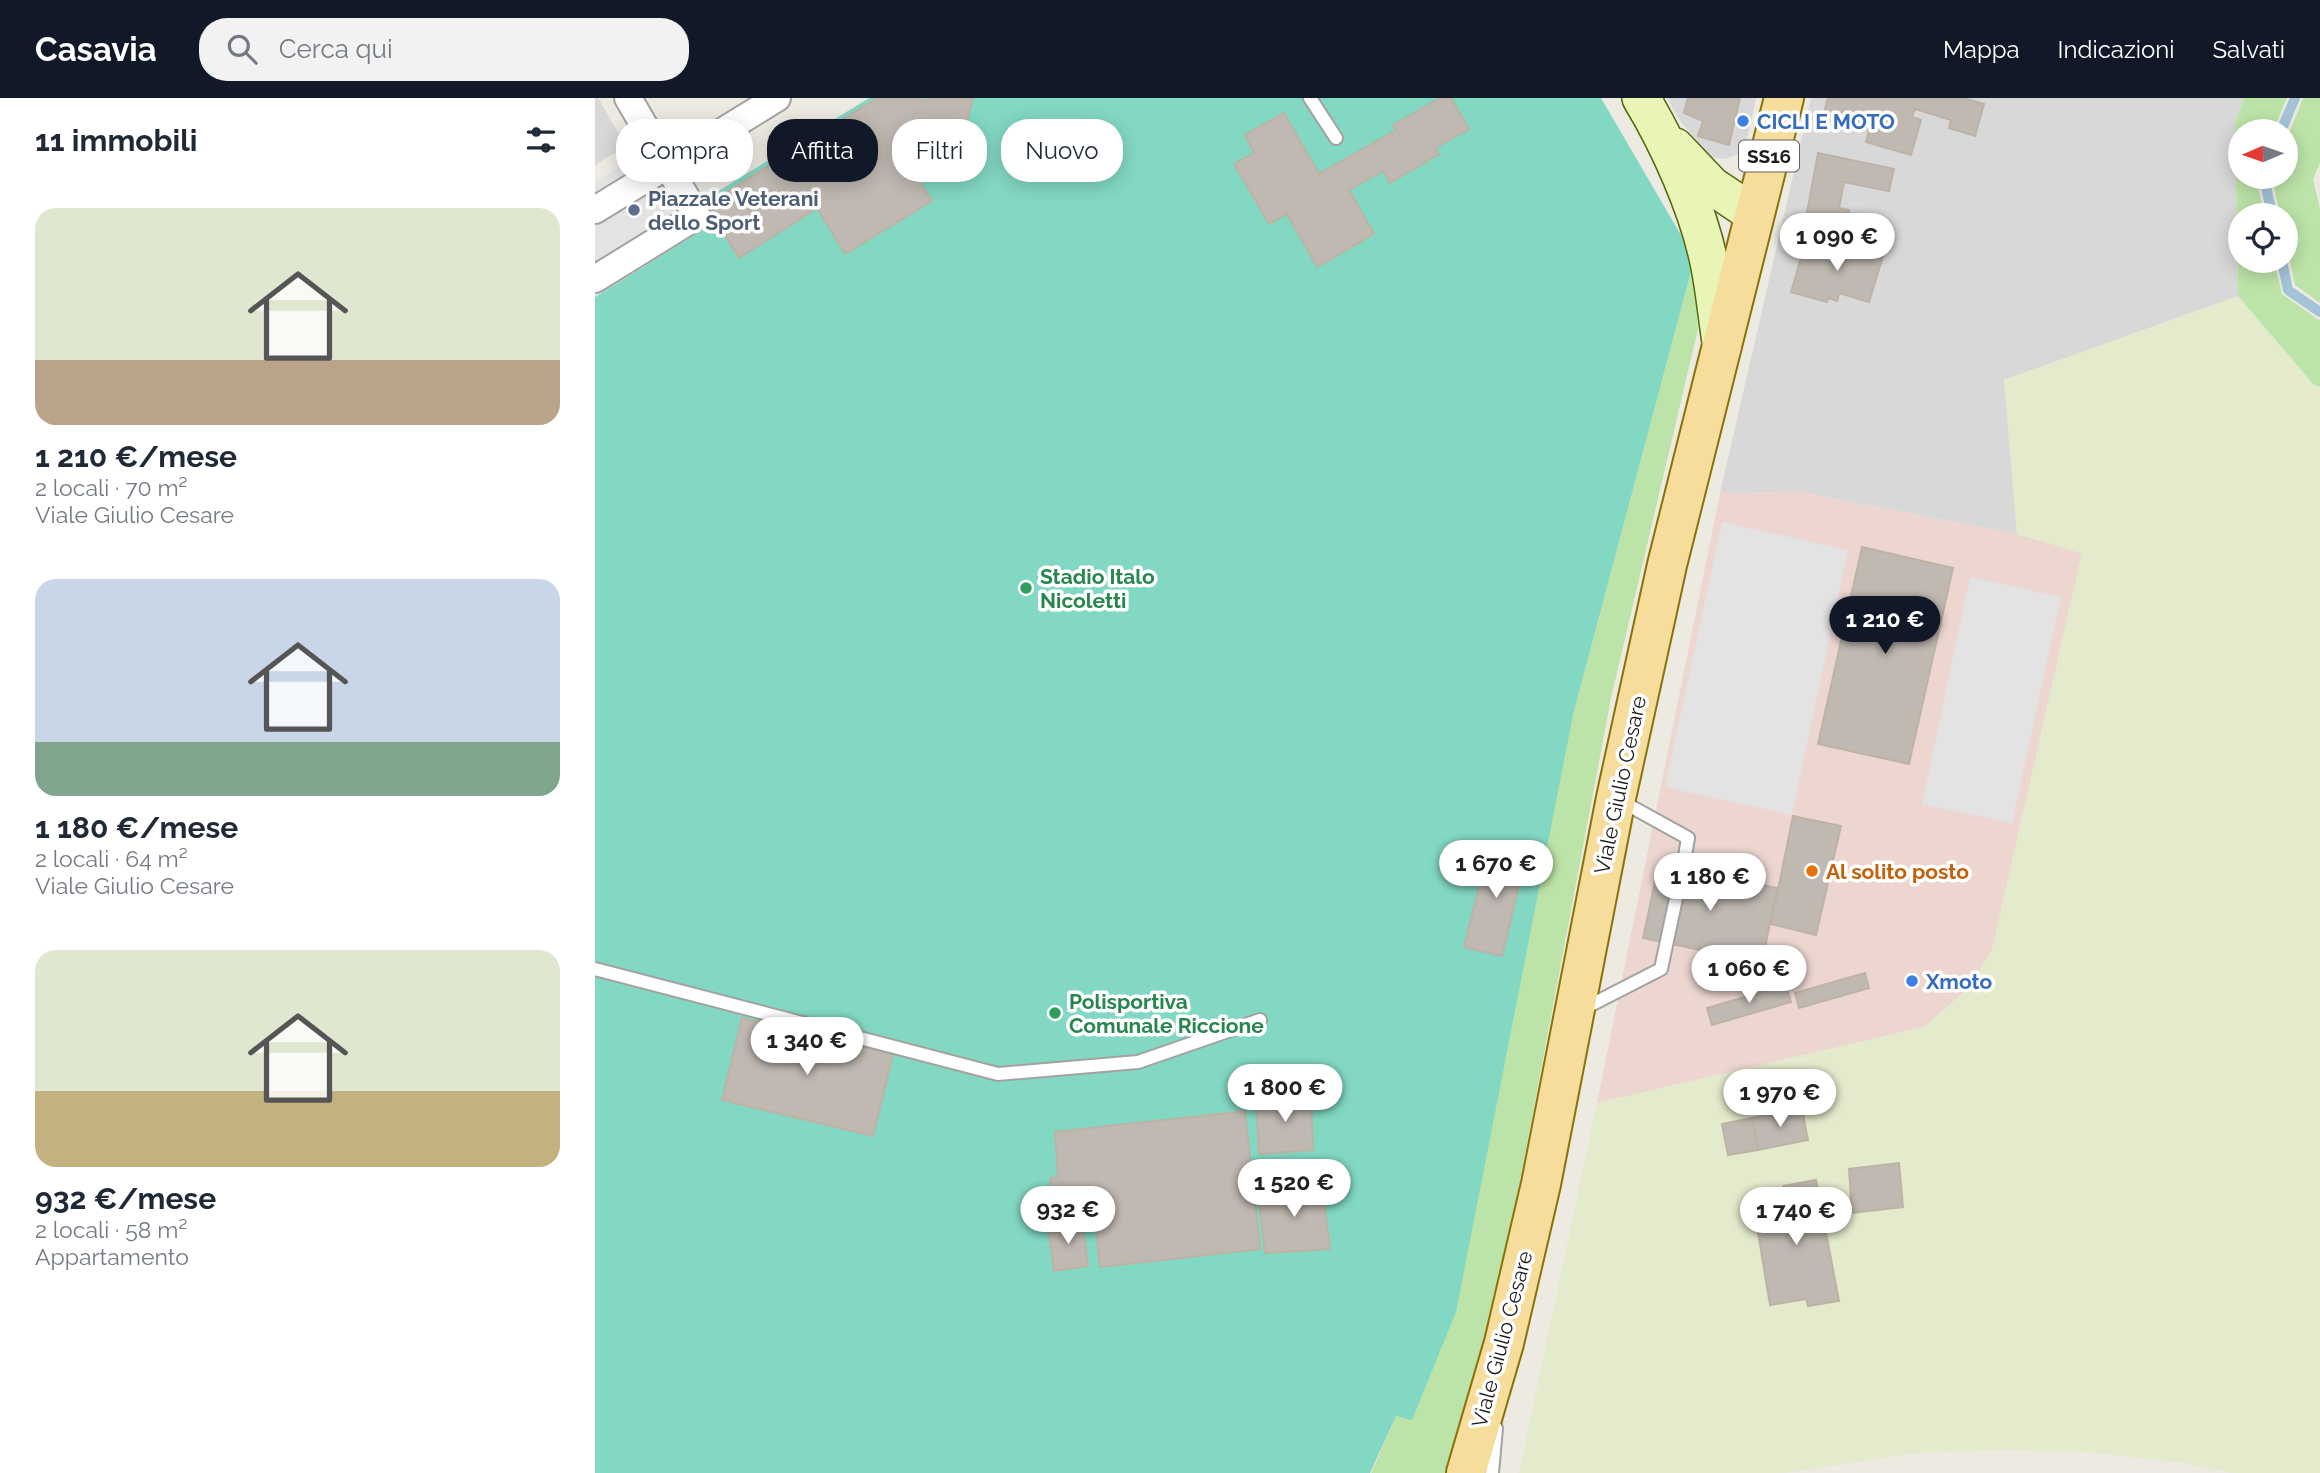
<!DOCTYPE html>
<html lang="it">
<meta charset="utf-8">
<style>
:root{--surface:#fff;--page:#f2f2f3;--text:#1f2937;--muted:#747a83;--accent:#111827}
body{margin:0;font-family:Raleway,sans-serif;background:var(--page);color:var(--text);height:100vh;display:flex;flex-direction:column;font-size:26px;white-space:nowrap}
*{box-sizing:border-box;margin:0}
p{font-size:23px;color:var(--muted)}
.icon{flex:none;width:38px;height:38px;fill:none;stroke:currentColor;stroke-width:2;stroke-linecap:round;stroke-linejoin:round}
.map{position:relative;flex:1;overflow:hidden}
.sheet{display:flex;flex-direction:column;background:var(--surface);width:595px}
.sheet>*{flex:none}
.guide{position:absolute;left:21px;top:21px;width:665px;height:63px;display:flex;gap:14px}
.needle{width:46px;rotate:268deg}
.fabs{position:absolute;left:1633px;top:21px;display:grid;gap:14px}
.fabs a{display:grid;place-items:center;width:70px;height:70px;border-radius:50%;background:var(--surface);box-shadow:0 4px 18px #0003;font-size:35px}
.price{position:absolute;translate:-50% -60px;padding:0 16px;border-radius:24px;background:#fff;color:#222;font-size:23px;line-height:46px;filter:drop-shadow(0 2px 4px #0008)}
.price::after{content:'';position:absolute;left:50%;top:42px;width:21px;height:16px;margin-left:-10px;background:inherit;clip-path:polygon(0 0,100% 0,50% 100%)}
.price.current{background:var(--accent);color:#fff}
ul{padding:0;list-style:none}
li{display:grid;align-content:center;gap:14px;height:371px;padding:0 35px}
li span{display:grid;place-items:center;height:217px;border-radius:21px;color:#555}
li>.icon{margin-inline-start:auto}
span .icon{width:126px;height:126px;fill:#fffc;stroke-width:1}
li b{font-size:30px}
h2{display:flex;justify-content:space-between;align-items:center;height:84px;padding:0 35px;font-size:30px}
.pill{padding:0 24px;border-radius:28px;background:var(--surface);box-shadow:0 4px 18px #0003;font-size:24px;line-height:63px}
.pill.current{background:var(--accent);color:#fff}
header{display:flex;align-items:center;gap:42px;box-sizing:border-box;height:98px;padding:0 35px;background:var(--accent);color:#fff}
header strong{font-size:33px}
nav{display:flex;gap:38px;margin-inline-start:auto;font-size:24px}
.search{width:490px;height:63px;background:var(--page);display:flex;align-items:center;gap:18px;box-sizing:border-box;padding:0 24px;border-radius:28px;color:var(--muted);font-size:26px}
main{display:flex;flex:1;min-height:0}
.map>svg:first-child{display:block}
.residential{fill:#d9d8d8}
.commercial{fill:#edd6d0}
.farmland{fill:#e4eacc}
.grass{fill:#bde4a8}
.pitch{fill:#82d8c3}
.parking{fill:#e3e3e3}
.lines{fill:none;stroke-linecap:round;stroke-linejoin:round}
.stream{stroke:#a3c4d8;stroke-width:10}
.building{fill:#c0b9b1;stroke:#bdb3a4;stroke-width:2}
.lane-casing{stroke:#a2a2a2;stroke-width:16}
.street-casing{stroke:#a2a2a2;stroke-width:30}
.secondary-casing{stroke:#51690a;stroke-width:40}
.primary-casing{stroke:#8a7208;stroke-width:42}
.lane{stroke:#fff;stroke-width:12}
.street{stroke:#fff;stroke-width:26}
.secondary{stroke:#e8f5b6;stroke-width:37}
.primary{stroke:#f6dd9c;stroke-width:38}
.shop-dot{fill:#3f7fe0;stroke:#fff;stroke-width:2.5}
.service-dot{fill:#5c6f8a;stroke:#fff;stroke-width:2.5}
.leisure-dot{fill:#2e9e5b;stroke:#fff;stroke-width:2.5}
.food-dot{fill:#e8710a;stroke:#fff;stroke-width:2.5}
.labels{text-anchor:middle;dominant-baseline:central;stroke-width:7;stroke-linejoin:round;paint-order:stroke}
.shield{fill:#fff;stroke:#5f5f5f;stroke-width:2}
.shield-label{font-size:19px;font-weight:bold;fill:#1b1b1b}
.shop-label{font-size:21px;font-weight:bold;fill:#366cbe;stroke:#fff;text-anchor:start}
.service-label{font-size:21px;font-weight:bold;fill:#4e5e75;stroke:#fff;text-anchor:start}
.leisure-label{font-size:21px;font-weight:bold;fill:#27864d;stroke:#fff;text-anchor:start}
.street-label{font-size:21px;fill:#1b1b1b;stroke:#fff}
.food-label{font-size:21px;font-weight:bold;fill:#c56008;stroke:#fff;text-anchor:start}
</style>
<header>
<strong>Casavia</strong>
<div class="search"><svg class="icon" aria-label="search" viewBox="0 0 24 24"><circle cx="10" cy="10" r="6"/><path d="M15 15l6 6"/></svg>Cerca qui</div>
<nav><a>Mappa</a><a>Indicazioni</a><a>Salvati</a></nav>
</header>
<main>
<section class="sheet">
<h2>11 immobili<svg class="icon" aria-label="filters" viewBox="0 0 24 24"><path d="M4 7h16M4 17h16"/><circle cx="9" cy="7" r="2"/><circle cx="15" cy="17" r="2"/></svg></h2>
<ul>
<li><span style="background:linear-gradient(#dfe7d0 70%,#b9a48a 0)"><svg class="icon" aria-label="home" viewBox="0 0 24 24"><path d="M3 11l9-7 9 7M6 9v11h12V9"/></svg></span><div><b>1 210 €/mese</b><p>2 locali · 70 m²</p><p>Viale Giulio Cesare</p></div></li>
<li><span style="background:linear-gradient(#c9d6e8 75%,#7fa58c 0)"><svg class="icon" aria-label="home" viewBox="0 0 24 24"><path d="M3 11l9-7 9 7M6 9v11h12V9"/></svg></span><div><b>1 180 €/mese</b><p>2 locali · 64 m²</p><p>Viale Giulio Cesare</p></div></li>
<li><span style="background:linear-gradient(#dfe7d0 65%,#c2b280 0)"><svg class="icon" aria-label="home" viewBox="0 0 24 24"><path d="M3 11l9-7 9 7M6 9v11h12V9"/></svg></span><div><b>932 €/mese</b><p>2 locali · 58 m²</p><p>Appartamento</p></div></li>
</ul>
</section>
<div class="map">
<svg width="1725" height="1375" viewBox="0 0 1725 1375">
<rect width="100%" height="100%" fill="#eceae1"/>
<g class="residential">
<path d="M 0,0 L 3,0 L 31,48 L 0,67 Z"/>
<path d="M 1072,0 L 1161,0 L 1152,42 L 1145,55 L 1131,61 L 1116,59 L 1085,23 Z"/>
<path d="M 1216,0 L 1649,0 L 1640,26 L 1643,198 L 1409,282 L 1422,436 L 1205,394 L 1125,395 Z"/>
</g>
<path class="commercial" d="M 1205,394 L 1422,436 L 1487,455 L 1397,852 L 1375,889 L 1329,929 L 1002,1005 L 1125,395 Z"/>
<path class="farmland" d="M 1643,198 L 1717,286 L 1725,289 L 1725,1375 L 1637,1375 L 1588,1365 L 1493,1354 L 1407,1352 L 1321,1355 L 1189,1375 L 924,1375 L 1002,1005 L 1329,929 L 1375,889 L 1397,852 L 1487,455 L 1422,436 L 1409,282 Z"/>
<g class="grass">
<path d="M 1649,0 L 1692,0 L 1678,33 L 1645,33 L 1645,79 L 1661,79 L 1669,117 L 1645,117 L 1645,163 L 1679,163 L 1687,196 L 1725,223 L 1725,289 L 1718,286 L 1643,198 L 1640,26 Z"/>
<path d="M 1708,0 L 1725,0 L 1725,65 L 1718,81 L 1725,111 L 1725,205 L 1700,187 L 1691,143 L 1690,117 L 1685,117 L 1677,79 L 1690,79 L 1691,43 Z"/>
<path d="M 1098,166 L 1103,231 L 1016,600 L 919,1115 L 877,1298 L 851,1375 L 776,1375 L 801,1318 L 817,1321 L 978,617 Z"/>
</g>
<path class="pitch" d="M 274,0 L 1006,0 L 1090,144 L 1098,166 L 978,617 L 861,1214 L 817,1322 L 801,1318 L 775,1375 L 0,1375 L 0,199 L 111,130 L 101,107 Z"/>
<g class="parking">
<path d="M 44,56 L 94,140 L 0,199 L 0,84 Z"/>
<path d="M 1127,424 L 1253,452 L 1197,717 L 1070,689 Z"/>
<path d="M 1375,479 L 1466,499 L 1417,725 L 1327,706 Z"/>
</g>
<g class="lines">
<g class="stream">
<path d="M 1686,33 L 1700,0"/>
<path d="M 1669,79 L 1677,117"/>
<path d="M 1687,163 L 1693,192 L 1725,214"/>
</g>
</g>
<g class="building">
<path d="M 282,0 L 325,0 L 327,4 L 333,0 L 378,0 L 363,55 L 349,52 L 318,73 L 337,103 L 250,156 L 222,110 L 144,160 L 111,107 Z"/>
<path d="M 845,0 L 856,0 L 874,31 L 840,50 L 844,56 L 795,85 L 788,73 L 754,92 L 779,136 L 722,169 L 692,116 L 674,126 L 639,66 L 659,55 L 650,37 L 689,15 L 724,76 L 801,32 L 798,27 Z"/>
<path d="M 1093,0 L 1145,0 L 1134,47 L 1103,38 L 1108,23 L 1089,15 Z"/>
<path d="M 1233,0 L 1368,0 L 1389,6 L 1380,38 L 1354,30 L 1356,22 L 1320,11 L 1317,19 L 1326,22 L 1316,57 L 1271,44 L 1274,32 L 1228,18 Z"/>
<path d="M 1223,55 L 1299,71 L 1294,93 L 1249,84 L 1244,110 L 1254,112 L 1249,134 L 1210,126 Z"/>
<path d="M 1211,143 L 1243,152 L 1239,165 L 1248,167 L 1254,145 L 1289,155 L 1274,204 L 1244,195 L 1242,203 L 1233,200 L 1232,204 L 1196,194 Z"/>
<path d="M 1267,449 L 1358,470 L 1314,666 L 1223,646 Z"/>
<path d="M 1198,718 L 1246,728 L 1221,837 L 1176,826 Z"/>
<path d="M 895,745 L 932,754 L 907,858 L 869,849 Z"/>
<path d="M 1064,765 L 1182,790 L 1167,865 L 1048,840 Z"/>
<path d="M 1270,875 L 1274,890 L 1204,910 L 1200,895 Z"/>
<path d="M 1191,887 L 1196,904 L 1117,927 L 1112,910 Z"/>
<path d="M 147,920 L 298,956 L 278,1038 L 127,1002 Z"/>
<path d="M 1204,991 L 1207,1011 L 1174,1017 L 1171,997 Z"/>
<path d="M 716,997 L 718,1052 L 664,1056 L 661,1000 Z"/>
<path d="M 1207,1011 L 1213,1042 L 1163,1052 L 1157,1020 Z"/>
<path d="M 650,1013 L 665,1151 L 505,1169 L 498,1102 L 459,1107 L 455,1080 L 463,1079 L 460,1034 Z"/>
<path d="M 1157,1020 L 1163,1052 L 1133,1057 L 1127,1026 Z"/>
<path d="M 1304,1065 L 1308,1109 L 1257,1115 L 1254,1071 Z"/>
<path d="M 1221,1082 L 1244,1203 L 1213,1208 L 1211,1201 L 1175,1207 L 1158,1104 L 1190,1099 L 1188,1088 Z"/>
<path d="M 727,1086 L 735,1151 L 670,1155 L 663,1093 Z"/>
<path d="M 487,1122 L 493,1168 L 459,1173 L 453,1127 Z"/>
</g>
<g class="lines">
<g class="lane-casing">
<g id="lane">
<path d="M 715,0 L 741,40"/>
<path d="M 0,871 L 403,976 L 543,964 L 665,922"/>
<path d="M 986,912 L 1066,871 L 1090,758 L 1093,740 L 1026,703"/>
<path d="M 897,1375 L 901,1330"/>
</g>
</g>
<g class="street-casing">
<g id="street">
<path d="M 0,112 L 182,0"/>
<path d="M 0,181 L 102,118 L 33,0"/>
</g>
</g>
<g class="secondary-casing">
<g id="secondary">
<path d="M 1046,0 C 1074,46 1103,111 1114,164 C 1120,192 1122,221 1127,250"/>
<path d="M 1080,49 L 1117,88 L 1159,116"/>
</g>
</g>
<g class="primary-casing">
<path id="primary" d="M 871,1375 L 909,1245 L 946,1086 L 1021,700 L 1072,467 L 1189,0"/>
</g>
<use href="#lane" class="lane"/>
<use href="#street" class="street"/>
<use href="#secondary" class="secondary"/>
<use href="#primary" class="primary"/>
</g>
<g class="shop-dot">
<circle cx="1148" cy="23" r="7"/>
<circle cx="1317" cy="883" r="7"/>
</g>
<circle class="service-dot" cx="39" cy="112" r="7"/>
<g class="leisure-dot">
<circle cx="431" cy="490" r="7"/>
<circle cx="460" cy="915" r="7"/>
</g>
<circle class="food-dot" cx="1217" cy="773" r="7"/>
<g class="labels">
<rect class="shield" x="1144" y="42.5" width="60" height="31" rx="5"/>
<g class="shield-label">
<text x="1174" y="58">SS16</text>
</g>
<g class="shop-label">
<text x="1162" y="23">CICLI E MOTO</text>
<text x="1331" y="883">Xmoto</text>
</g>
<g class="service-label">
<text x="53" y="100">Piazzale Veterani<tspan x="53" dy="24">dello Sport</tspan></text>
</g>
<g class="leisure-label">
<text x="445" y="478">Stadio Italo<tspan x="445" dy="24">Nicoletti</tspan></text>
<text x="474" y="903">Polisportiva<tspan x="474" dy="24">Comunale Riccione</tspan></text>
</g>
<g class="street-label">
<text transform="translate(1025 687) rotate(-78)">Viale Giulio Cesare</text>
<text transform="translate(907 1241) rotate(-75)">Viale Giulio Cesare</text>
</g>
<g class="food-label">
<text x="1231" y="773">Al solito posto</text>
</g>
</g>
</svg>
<div class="fabs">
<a><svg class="needle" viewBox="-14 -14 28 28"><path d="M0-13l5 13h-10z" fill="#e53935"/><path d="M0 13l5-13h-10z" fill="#747a83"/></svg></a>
<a><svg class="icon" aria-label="locate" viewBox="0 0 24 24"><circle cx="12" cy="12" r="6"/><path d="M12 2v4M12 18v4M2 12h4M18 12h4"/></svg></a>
</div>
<b class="price" style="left:1242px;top:175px">1 090 €</b>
<b class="price current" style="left:1290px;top:558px">1 210 €</b>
<b class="price" style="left:901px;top:802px">1 670 €</b>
<b class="price" style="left:1115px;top:815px">1 180 €</b>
<b class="price" style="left:1154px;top:907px">1 060 €</b>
<b class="price" style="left:212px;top:979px">1 340 €</b>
<b class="price" style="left:690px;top:1026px">1 800 €</b>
<b class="price" style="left:1185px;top:1031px">1 970 €</b>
<b class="price" style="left:699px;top:1121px">1 520 €</b>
<b class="price" style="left:473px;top:1148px">932 €</b>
<b class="price" style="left:1201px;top:1149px">1 740 €</b>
<div class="guide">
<a class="pill">Compra</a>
<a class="pill current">Affitta</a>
<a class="pill">Filtri</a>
<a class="pill">Nuovo</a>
</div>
</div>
</main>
